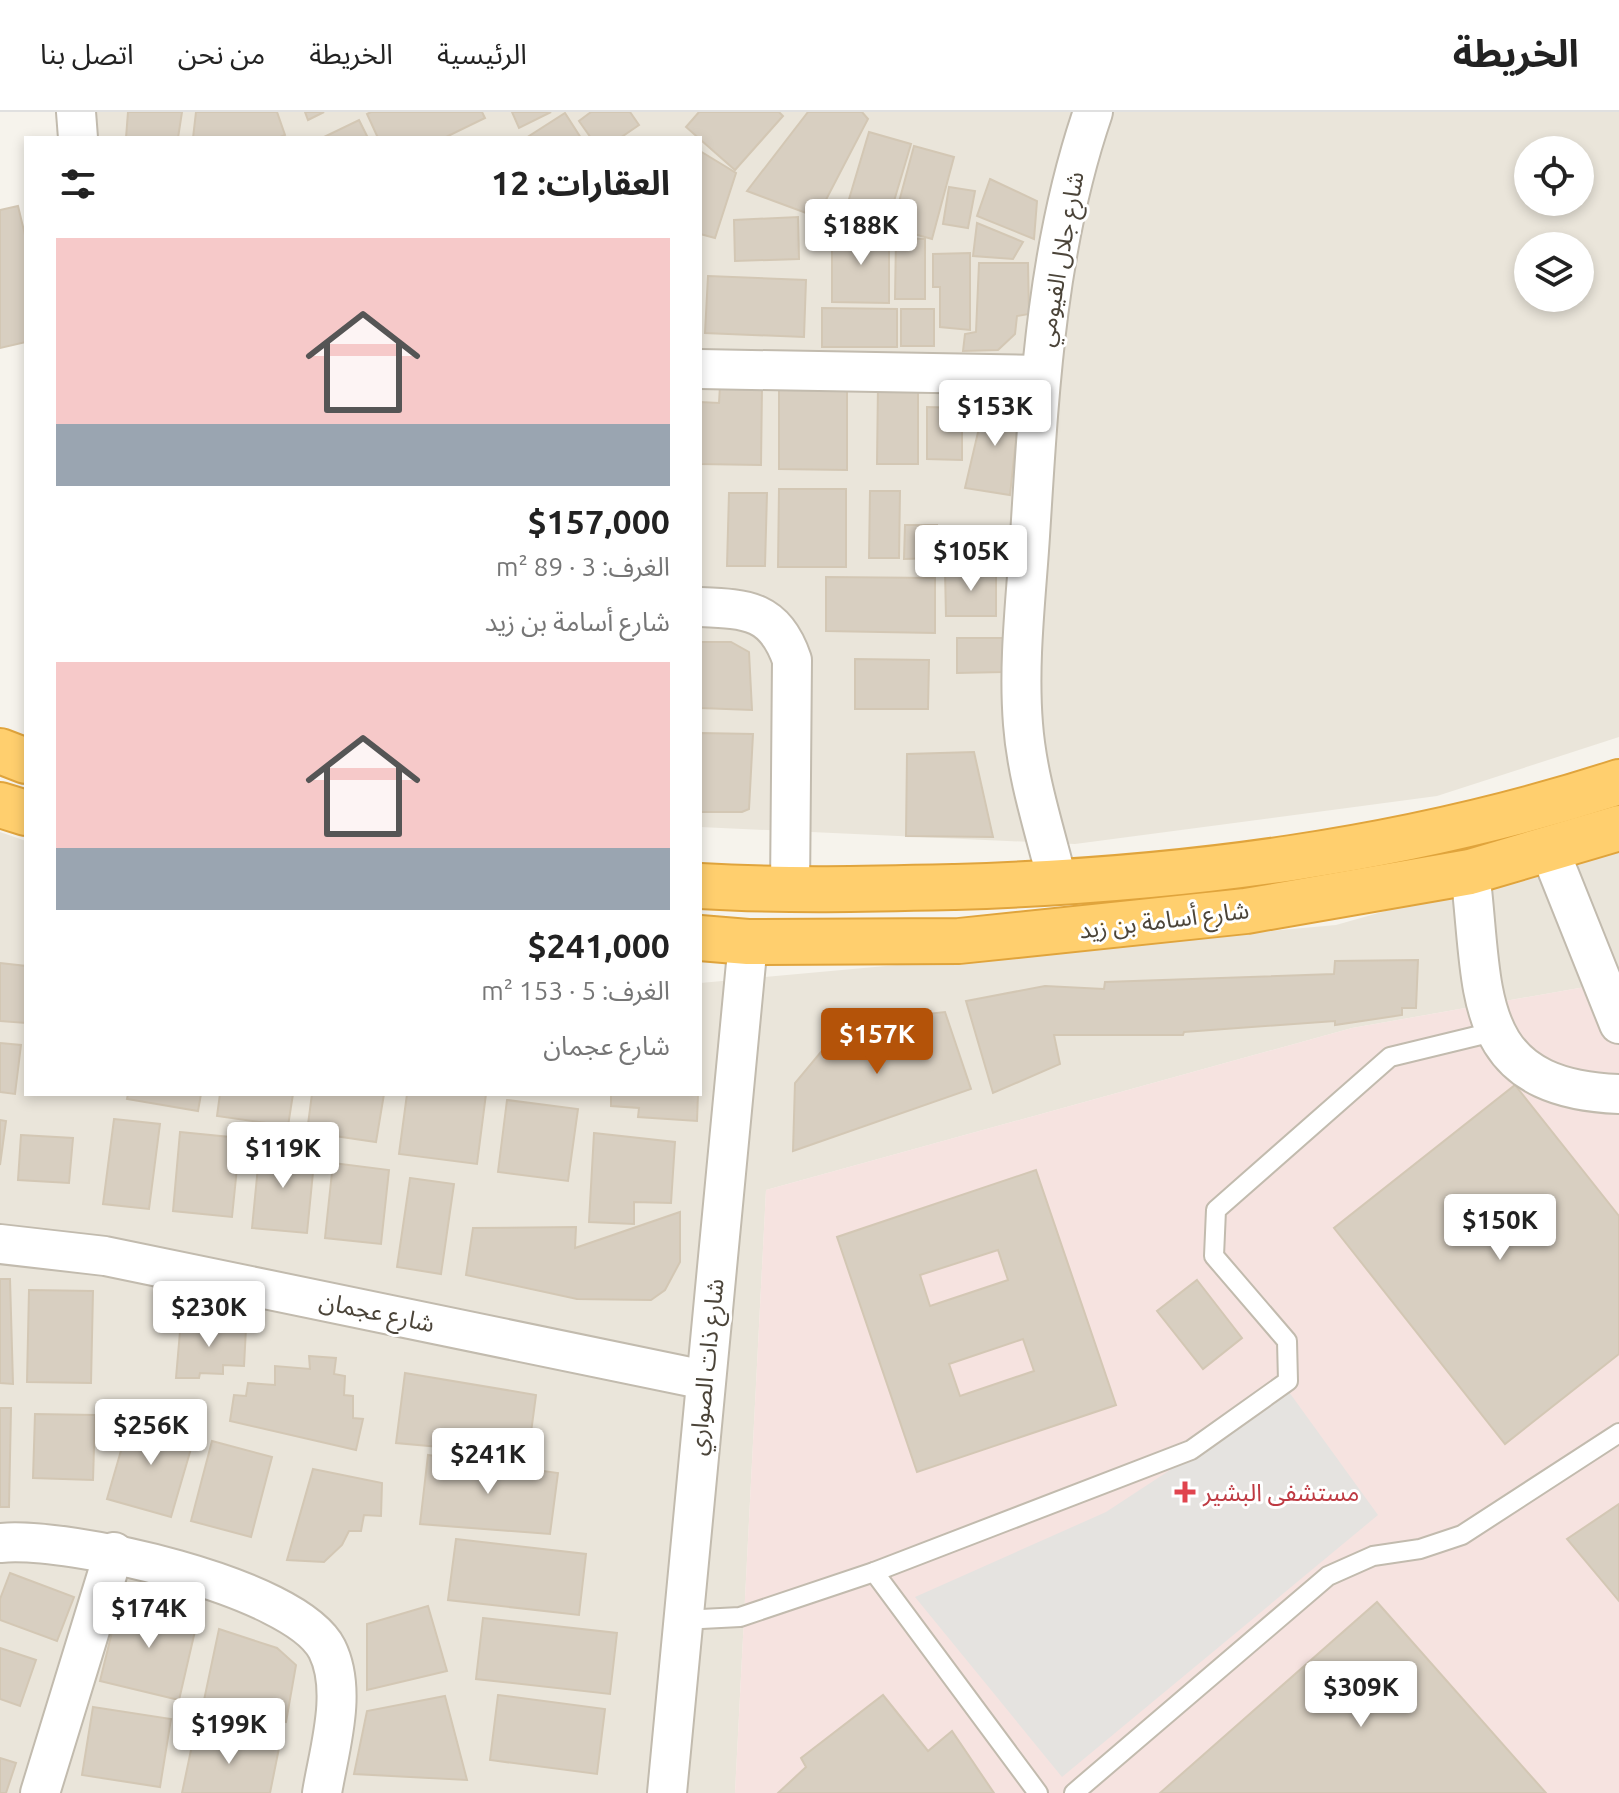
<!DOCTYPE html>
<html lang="ar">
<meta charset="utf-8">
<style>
:root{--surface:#fff;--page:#f2f2f2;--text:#222;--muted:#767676;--line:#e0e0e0;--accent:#b45309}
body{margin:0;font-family:Ubuntu,"Noto Sans Arabic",sans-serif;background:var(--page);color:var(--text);direction:rtl;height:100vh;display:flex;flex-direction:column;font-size:30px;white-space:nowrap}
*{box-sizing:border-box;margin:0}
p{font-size:26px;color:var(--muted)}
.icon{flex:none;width:44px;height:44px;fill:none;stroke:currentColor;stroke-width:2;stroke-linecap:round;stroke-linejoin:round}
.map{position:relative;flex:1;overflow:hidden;direction:ltr}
.sheet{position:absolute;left:24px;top:24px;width:678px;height:960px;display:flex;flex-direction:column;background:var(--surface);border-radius:0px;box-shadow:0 4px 12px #0003;direction:rtl}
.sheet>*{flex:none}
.fabs{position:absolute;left:1514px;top:24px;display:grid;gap:16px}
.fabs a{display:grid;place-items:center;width:80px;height:80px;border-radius:50%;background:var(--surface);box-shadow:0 4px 12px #0003;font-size:40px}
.price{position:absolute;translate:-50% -68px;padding:0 18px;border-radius:8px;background:#fff;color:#222;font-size:26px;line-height:52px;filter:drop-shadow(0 2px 4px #0008)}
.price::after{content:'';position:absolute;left:50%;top:48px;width:24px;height:18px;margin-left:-12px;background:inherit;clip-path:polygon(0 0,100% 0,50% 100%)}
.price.active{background:var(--accent);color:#fff}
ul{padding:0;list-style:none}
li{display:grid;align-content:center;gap:16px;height:424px;padding:0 32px}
li span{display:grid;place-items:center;height:248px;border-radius:0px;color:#555}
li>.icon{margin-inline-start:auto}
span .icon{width:144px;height:144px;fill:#fffc;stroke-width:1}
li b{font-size:34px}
h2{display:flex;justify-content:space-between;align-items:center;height:96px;padding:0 32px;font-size:34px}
header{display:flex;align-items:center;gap:48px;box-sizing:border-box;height:112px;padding:0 40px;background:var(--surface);border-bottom:2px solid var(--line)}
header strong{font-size:38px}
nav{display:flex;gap:44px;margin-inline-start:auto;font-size:28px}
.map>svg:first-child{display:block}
.residential{fill:#eae5da;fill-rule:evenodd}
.medical{fill:#f6e3e0}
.parking{fill:#e5e3e0}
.building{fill:#d8cfc1;stroke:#d3c7b4;stroke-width:2;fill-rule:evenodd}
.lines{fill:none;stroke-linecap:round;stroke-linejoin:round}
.lane-casing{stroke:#c2bbae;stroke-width:22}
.street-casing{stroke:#c2bbae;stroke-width:42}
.highway-casing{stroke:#e0a43c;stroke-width:48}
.lane{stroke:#fff;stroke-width:18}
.street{stroke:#fff;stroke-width:38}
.highway{stroke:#ffcf6e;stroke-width:44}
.health-dot{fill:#e0444e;stroke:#fff;stroke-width:3}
.labels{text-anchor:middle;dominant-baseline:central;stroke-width:6;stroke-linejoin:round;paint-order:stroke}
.street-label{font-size:24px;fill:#4b4439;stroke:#fff}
.health-label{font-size:24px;fill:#be3a42;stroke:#fff;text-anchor:start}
</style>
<header>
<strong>الخريطة</strong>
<nav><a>الرئيسية</a><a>الخريطة</a><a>من نحن</a><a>اتصل بنا</a></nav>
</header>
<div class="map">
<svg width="1619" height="1681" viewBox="0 0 1619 1681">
<rect width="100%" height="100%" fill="#f6f3ec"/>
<g class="residential">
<path d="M 90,0 L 1619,0 L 1619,625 L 1437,684 L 1075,732 L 700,715 L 700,26 L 92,26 ZM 1528,38 L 1580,38 L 1580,90 L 1528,90 ZM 1528,134 L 1580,134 L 1580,186 L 1528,186 Z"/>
<path d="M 0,720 L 26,729 L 26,982 L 700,982 L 700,871 L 1336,813 L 1619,733 L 1619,869 L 1352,916 L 766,1078 L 735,1681 L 0,1681 Z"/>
</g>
<path class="medical" d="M 1619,869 L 1619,1681 L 735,1681 L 766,1078 L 1352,916 Z"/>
<path class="parking" d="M 1289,1280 L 1378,1403 L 1062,1665 L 915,1485 L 1106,1400 Z"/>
<g class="building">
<path d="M 128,0 L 182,0 L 178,26 L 126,26 Z"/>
<path d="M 196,0 L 277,0 L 285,23 L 278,26 L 193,26 Z"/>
<path d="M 305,0 L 324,0 L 308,8 Z"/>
<path d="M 371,0 L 482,0 L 485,6 L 444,26 L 378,26 L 367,2 Z"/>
<path d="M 512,0 L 551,0 L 519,16 Z"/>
<path d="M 591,0 L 630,0 L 639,13 L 620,26 L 591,26 L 579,9 Z"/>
<path d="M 699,0 L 779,0 L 783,4 L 735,58 L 686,15 Z"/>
<path d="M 808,0 L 862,0 L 868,7 L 817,105 L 747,79 Z"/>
<path d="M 565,1 L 581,26 L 526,26 Z"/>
<path d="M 359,8 L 368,26 L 322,26 Z"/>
<path d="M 869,20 L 911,32 L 886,116 L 844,104 Z"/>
<path d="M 914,34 L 954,45 L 932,127 L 892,116 Z"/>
<path d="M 700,39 L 736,61 L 715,126 L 700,122 Z"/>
<path d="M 990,67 L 1037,89 L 1034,127 L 977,104 Z"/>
<path d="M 949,75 L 975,79 L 968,116 L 943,112 Z"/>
<path d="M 18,94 L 26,127 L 26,230 L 0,236 L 0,98 Z"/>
<path d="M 798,105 L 799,147 L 735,149 L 734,108 Z"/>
<path d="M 977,111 L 1023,130 L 1013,147 L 973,144 Z"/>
<path d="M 832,119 L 889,119 L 889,191 L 832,190 Z"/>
<path d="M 896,126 L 925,127 L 925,187 L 895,187 Z"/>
<path d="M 970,141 L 970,218 L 940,215 L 940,175 L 933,175 L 933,142 Z"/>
<path d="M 979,151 L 1028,151 L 1029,202 L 1017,204 L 1015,222 L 998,238 L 963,239 L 965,222 L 976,220 Z"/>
<path d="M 708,164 L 806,168 L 804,225 L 705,221 Z"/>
<path d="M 822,196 L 897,197 L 897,235 L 822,235 Z"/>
<rect x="901" y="197" width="33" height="37"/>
<path d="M 878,272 L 918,272 L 918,352 L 877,352 Z"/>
<path d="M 720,274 L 762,274 L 761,353 L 700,352 L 700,290 L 719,291 Z"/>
<path d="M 779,277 L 847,278 L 847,358 L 779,357 Z"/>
<path d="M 986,286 L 1020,290 L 1010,383 L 965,376 Z"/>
<path d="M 927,295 L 962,296 L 962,348 L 927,347 Z"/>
<path d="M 779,377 L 846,377 L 846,455 L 778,455 Z"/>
<path d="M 870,379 L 900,379 L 899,446 L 869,446 Z"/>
<path d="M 729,381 L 767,381 L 765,454 L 727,454 Z"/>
<path d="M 905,413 L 937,413 L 936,446 L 904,447 Z"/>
<path d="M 996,458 L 996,504 L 946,504 L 945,459 Z"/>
<path d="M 826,465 L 935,466 L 935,521 L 826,519 Z"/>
<path d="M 957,526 L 1003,526 L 1003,560 L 957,561 Z"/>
<path d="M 700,530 L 731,530 L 749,540 L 752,598 L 700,596 Z"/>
<path d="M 855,547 L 929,548 L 928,597 L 855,597 Z"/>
<path d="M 700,621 L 753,622 L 749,697 L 742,700 L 700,700 Z"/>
<path d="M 974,640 L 993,725 L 906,724 L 907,642 Z"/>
<path d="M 1418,848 L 1416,896 L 1402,896 L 1402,903 L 1335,913 L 1335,909 L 1184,920 L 1183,923 L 1054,923 L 1060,952 L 993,981 L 966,889 L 1045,874 L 1104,877 L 1105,870 L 1334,862 L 1335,849 Z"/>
<path d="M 0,851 L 26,854 L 26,911 L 0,909 Z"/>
<path d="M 945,900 L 971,977 L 793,1039 L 795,971 L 835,923 L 863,909 Z"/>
<path d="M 0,931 L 21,933 L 15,982 L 0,980 Z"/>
<path d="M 1515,973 L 1619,1104 L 1619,1242 L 1505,1332 L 1334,1116 Z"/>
<path d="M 128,982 L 201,982 L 198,999 L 127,987 Z"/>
<path d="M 220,982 L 293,982 L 288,1014 L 217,1004 Z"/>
<path d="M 312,982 L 384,982 L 376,1030 L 307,1020 Z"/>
<path d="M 407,982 L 486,982 L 477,1052 L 399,1042 Z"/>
<path d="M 611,982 L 698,982 L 697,1009 L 638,1005 L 639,996 L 611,994 Z"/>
<path d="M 507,988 L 578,997 L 568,1069 L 498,1060 Z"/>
<path d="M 114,1007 L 160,1012 L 149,1097 L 103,1092 Z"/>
<path d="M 0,1008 L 6,1009 L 0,1053 Z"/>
<path d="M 180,1020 L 240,1026 L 232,1105 L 173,1099 Z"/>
<path d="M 594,1021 L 675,1030 L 671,1091 L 634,1090 L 634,1112 L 589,1110 Z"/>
<path d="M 21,1023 L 73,1026 L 69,1071 L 18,1068 Z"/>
<path d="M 260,1034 L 315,1040 L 307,1121 L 252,1116 Z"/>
<path d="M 333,1051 L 389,1058 L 381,1132 L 325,1126 Z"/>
<path d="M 1036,1058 L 1116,1293 L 917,1360 L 837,1125 ZM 998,1138 L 1008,1168 L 930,1194 L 920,1163 ZM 1023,1227 L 1034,1259 L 960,1284 L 949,1252 Z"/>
<path d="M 410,1066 L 454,1072 L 441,1162 L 397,1155 Z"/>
<path d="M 680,1100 L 680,1150 L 665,1178 L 651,1188 L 577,1187 L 466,1163 L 473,1116 L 576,1115 L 575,1136 Z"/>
<path d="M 0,1167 L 10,1167 L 13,1272 L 0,1271 Z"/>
<path d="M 1197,1168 L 1242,1226 L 1203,1257 L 1157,1199 Z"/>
<path d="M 29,1178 L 93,1179 L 91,1271 L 27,1270 Z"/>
<path d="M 181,1208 L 246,1216 L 244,1254 L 223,1253 L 223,1262 L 200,1261 L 199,1266 L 176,1266 Z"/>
<path d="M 309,1244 L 336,1246 L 334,1262 L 345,1264 L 344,1283 L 353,1284 L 353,1306 L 363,1307 L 356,1338 L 230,1309 L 234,1283 L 246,1284 L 248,1271 L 275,1273 L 275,1254 L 310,1257 Z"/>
<path d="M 405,1261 L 536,1283 L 528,1343 L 396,1331 Z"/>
<path d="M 0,1296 L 11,1296 L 9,1395 L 0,1395 Z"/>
<path d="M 35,1302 L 95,1303 L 93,1368 L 33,1366 Z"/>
<path d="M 131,1304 L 195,1323 L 171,1405 L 107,1387 Z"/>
<path d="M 212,1329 L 272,1345 L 251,1425 L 191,1409 Z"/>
<path d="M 428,1343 L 558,1361 L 550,1422 L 420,1412 Z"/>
<path d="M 313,1357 L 382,1371 L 381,1404 L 364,1403 L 361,1419 L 349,1419 L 342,1433 L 324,1450 L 287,1448 Z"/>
<path d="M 1619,1392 L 1619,1489 L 1567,1427 Z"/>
<path d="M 456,1427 L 586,1442 L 579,1503 L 448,1488 Z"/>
<path d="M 10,1461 L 74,1485 L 57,1529 L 0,1508 L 0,1487 Z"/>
<path d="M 120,1487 L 198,1506 L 179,1588 L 100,1569 Z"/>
<path d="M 1377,1490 L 1546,1681 L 1160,1681 Z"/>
<path d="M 428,1494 L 447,1559 L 367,1578 L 367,1512 Z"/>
<path d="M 483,1506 L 617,1521 L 610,1582 L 476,1567 Z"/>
<path d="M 219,1517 L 277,1536 L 296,1553 L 286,1610 L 203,1593 Z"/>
<path d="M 0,1536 L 36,1548 L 20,1594 L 0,1587 Z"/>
<path d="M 498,1583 L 605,1597 L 597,1662 L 490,1648 Z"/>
<path d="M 883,1583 L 928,1639 L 952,1619 L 994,1681 L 778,1681 L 806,1655 L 801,1646 Z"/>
<path d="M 445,1584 L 467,1668 L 354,1662 L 367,1599 Z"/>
<path d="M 93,1595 L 171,1607 L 160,1675 L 82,1663 Z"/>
<path d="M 195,1619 L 279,1636 L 270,1681 L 182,1681 Z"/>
<path d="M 0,1646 L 16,1651 L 6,1681 L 0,1681 Z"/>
</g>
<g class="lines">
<g class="lane-casing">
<g id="lane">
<path d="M 874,1460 L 1038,1681"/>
<path d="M 682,1508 L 740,1505 L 874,1460 L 1191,1338 L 1288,1269 L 1287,1229 L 1214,1144 L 1216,1098 L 1390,945 L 1493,920"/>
<path d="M 1074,1681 L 1328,1464 L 1373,1444 L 1420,1437 L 1462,1423 L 1619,1321"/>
</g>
</g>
<g class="street-casing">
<g id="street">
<path d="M 76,0 L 78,26"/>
<path d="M 700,257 L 1040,263"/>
<path d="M 700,495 C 748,497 775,498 792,548 L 790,779"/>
<path d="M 1549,737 L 1619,912"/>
<path d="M 1470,760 C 1485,878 1467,976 1619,982"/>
<path d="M 1058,772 C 1045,719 1027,666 1023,612 C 1018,550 1026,486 1030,424 C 1039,281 1046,137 1093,0"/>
<path d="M 0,1132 L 105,1144 L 705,1268"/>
<path d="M 0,1431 C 67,1424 295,1474 327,1537 C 348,1579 329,1638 322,1681"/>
<path d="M 40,1681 L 114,1440"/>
<path d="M 667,1681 L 748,830"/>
</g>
</g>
<g class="highway-casing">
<g id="highway">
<path d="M 0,639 L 26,649"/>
<path d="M 0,693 L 26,701"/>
<path d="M 700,774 C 785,779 869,777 955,775 C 1180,768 1404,740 1619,670"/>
<path d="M 700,826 L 748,830 L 959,829 L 1246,799 L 1470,760 L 1619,716"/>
</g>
</g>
<use href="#lane" class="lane"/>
<use href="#street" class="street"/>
<use href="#highway" class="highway"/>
</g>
<path class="health-dot" d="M1181 1368h8v8h8v8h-8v8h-8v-8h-8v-8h8z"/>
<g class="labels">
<g class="street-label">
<text transform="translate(1060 147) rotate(-80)">شارع جلال الفيومي</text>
<text transform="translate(1164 808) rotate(-7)">شارع أسامة بن زيد</text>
<text transform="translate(377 1200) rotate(12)">شارع عجمان</text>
<text transform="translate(706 1255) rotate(-84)">شارع ذات الصواري</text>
</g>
<g class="health-label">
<text x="1203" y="1380">مستشفى البشير</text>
</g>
</g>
</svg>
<div class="fabs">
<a><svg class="icon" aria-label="locate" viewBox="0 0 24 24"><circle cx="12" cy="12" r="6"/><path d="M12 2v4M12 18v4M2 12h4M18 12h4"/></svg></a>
<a><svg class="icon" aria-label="layers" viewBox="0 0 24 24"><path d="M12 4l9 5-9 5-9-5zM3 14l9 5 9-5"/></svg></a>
</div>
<b class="price" style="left:861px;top:155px">$188K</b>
<b class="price" style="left:995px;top:336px">$153K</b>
<b class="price" style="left:971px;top:481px">$105K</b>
<b class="price active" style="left:877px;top:964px">$157K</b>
<b class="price" style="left:283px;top:1078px">$119K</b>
<b class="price" style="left:1500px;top:1150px">$150K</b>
<b class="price" style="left:209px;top:1237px">$230K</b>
<b class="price" style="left:151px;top:1355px">$256K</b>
<b class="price" style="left:488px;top:1384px">$241K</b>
<b class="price" style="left:149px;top:1538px">$174K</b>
<b class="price" style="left:1361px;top:1617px">$309K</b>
<b class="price" style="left:229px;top:1654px">$199K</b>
<section class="sheet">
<h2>العقارات: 12<svg class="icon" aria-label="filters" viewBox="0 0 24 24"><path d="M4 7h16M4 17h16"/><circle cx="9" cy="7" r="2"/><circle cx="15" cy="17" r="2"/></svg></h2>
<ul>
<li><span style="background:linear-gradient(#f6c9c9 75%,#9aa5b1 0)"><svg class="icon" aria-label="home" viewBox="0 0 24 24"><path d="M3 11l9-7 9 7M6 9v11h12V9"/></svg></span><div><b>$157,000</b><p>الغرف: 3 · 89 m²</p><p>شارع أسامة بن زيد</p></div></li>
<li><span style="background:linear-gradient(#f6c9c9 75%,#9aa5b1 0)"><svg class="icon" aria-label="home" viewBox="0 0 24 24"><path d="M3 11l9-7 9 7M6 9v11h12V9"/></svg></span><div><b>$241,000</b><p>الغرف: 5 · 153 m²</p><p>شارع عجمان</p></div></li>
</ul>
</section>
</div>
